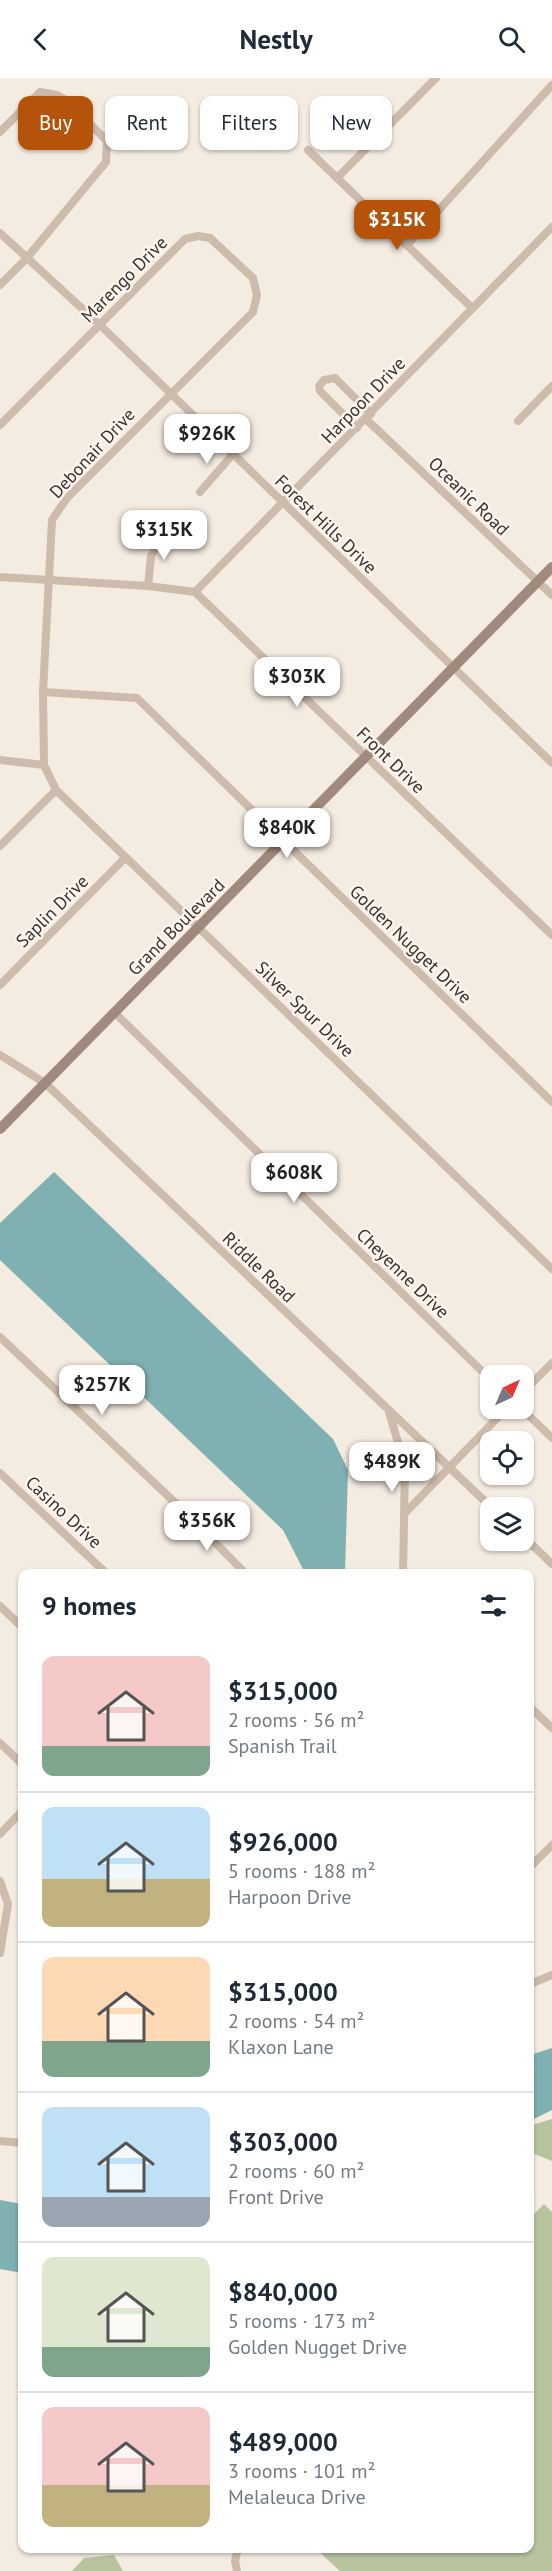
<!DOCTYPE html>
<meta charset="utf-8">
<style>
:root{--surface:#fff;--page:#f6f6f7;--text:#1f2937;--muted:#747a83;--line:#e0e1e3;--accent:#b45309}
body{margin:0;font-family:"PT Sans",sans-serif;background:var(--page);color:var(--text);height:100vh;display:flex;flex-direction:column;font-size:22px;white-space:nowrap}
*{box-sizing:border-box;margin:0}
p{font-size:20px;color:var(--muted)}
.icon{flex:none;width:33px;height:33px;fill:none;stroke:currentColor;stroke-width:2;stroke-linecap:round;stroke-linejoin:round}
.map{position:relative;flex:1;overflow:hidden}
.drawer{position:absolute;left:18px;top:1491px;width:516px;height:984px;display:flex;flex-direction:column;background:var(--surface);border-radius:12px;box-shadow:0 2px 4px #0004}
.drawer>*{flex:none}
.top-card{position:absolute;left:18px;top:18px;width:516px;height:54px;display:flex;gap:12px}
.needle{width:39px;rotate:44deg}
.buttons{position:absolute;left:480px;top:1287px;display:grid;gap:12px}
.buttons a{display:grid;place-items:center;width:54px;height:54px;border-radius:12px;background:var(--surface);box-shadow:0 2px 4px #0004;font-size:30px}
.price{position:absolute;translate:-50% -51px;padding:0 14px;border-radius:12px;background:#fff;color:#222;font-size:20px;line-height:39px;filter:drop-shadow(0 2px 3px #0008)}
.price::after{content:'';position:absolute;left:50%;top:36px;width:18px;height:14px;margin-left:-9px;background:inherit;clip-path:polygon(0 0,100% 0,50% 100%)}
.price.on{background:var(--accent);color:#fff}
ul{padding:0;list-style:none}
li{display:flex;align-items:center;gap:18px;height:150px;padding:0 24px}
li+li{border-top:2px solid var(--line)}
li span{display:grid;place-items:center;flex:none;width:168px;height:120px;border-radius:12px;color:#555}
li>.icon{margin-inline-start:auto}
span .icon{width:72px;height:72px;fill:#fffc;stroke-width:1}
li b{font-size:26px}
h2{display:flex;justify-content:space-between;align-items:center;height:72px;padding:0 24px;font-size:26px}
.pill{padding:0 21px;border-radius:12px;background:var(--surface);box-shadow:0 2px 4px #0004;font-size:21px;line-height:54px}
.pill.on{background:var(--accent);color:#fff}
header{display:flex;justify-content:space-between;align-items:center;height:78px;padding:0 24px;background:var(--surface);font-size:27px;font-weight:700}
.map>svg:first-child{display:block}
.green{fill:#b8c4a0}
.water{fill:#7fb0b2}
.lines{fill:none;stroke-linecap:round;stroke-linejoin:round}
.street{stroke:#cdbbac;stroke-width:8}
.secondary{stroke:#a18a7d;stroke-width:10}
.labels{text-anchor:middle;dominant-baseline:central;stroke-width:5;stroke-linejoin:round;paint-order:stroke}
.street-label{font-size:18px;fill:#3b302b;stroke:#fbf5ee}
</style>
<header><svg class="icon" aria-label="back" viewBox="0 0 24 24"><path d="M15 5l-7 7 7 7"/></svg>Nestly<svg class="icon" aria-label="search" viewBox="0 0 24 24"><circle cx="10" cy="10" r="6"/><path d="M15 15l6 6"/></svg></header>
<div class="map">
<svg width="552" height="2493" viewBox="0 0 552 2493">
<rect width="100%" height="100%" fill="#f4ebe1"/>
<g class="green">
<path d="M 552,2041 L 552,2083 L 532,2075 L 530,2051 L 535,2046 Z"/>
<path d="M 544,2126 L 552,2134 L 552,2493 L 340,2493 L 316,2471 L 530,2470 L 530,2140 Z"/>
<path d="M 114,2477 L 123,2493 L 72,2493 L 84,2480 Z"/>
</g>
<g class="water">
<path d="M 54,1094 L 333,1361 L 348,1392 L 345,1495 L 305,1495 L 283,1452 L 0,1182 L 0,1145 Z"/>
<path d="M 552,1970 L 552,2032 L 530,2043 L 530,1977 Z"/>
<path d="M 0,2122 L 22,2126 L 22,2195 L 0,2191 Z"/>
</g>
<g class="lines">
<g class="street">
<path d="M 0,54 L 40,14 L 57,17 L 67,23 L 107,63 L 106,84 L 26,181 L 0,207"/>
<path d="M 308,72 L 472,230"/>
<path d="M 338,99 L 436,0"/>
<path d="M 0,155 L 100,247 L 552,685"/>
<path d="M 408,166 L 552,7"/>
<path d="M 366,341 L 552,517"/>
<path d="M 518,343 L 552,308"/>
<path d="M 0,347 L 185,161 L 198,158 L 210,160 L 253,200 L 257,217 L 253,234 L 67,420 L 52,442 L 43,614 L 44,687 L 56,712 L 552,1191"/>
<path d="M 357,350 L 320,313 L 319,308 L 324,302 L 335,300 L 371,336"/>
<path d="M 200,414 L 233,376"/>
<path d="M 0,499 L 148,508 L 195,514 L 552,857"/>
<path d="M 148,508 L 151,478 L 166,452"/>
<path d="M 195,514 L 552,149"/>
<path d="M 43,614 L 137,620 L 552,1024"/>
<path d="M 0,682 L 44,687"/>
<path d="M 0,768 L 56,712"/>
<path d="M 0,907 L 125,780"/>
<path d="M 114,934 L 490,1301"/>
<path d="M 0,977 L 45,1005 L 492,1430"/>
<path d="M 0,1259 L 186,1435 L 246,1496"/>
<path d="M 524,1313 L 552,1285"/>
<path d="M 521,1330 L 552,1360"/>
<path d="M 389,1334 L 405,1388 L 403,1496"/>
<path d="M 0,1395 L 107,1496"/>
<path d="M 404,1436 L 507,1330"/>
<path d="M 524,1459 L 552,1486"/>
<path d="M 0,1528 L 22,1549"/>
<path d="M 530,1629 L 552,1650"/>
<path d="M 0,1665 L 22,1686"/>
<path d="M 0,1756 L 22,1733"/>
<path d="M 530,1789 L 552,1767"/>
<path d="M 0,1803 L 8,1826 L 0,1875"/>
<path d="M 530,1906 L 552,1897"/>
<path d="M 0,2063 L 22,2065"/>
<path d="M 237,2493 L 235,2483 L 238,2470"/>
</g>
<path class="secondary" d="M 0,1051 L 552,489"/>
</g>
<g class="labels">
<g class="street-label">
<text transform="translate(124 201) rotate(-45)">Marengo Drive</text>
<text transform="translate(363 322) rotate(-46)">Harpoon Drive</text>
<text transform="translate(92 375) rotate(-47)">Debonair Drive</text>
<text transform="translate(469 418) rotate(44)">Oceanic Road</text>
<text transform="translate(326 446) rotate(44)">Forest Hills Drive</text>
<text transform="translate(391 682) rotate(44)">Front Drive</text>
<text transform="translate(52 833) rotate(-45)">Saplin Drive</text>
<text transform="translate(176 849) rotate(-45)">Grand Boulevard</text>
<text transform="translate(411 866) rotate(44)">Golden Nugget Drive</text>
<text transform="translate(305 931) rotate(44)">Silver Spur Drive</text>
<text transform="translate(259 1189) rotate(44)">Riddle Road</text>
<text transform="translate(403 1195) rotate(44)">Cheyenne Drive</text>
<text transform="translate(64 1434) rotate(43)">Casino Drive</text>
</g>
</g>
</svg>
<div class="buttons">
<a><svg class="needle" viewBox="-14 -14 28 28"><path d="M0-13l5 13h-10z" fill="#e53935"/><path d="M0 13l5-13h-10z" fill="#747a83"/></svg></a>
<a><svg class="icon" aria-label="locate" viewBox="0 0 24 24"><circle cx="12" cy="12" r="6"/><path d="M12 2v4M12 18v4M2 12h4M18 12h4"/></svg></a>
<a><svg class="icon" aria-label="layers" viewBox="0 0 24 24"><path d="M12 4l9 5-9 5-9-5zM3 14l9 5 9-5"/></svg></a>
</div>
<b class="price on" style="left:397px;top:173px">$315K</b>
<b class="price" style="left:207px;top:387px">$926K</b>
<b class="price" style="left:164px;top:483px">$315K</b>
<b class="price" style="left:297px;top:630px">$303K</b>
<b class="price" style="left:287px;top:781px">$840K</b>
<b class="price" style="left:294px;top:1126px">$608K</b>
<b class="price" style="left:102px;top:1338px">$257K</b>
<b class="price" style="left:392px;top:1415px">$489K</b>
<b class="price" style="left:207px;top:1474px">$356K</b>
<div class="top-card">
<a class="pill on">Buy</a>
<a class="pill">Rent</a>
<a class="pill">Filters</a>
<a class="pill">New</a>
</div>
<section class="drawer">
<h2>9 homes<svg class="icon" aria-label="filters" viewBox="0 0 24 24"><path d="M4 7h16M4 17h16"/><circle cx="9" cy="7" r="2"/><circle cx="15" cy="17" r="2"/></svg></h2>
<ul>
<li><span style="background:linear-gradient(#f6c9c9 75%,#7fa58c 0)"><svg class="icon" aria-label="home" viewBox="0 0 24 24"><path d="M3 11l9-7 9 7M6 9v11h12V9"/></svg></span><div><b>$315,000</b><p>2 rooms · 56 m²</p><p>Spanish Trail</p></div></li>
<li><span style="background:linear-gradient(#bfe0f5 60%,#c2b280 0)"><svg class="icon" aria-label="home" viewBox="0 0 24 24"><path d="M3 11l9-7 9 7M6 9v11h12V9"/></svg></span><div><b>$926,000</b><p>5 rooms · 188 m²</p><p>Harpoon Drive</p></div></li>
<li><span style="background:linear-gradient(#ffd9b3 70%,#7fa58c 0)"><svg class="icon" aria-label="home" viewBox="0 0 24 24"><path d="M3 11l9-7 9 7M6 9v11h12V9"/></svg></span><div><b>$315,000</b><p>2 rooms · 54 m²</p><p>Klaxon Lane</p></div></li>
<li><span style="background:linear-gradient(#bfe0f5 75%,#9aa5b1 0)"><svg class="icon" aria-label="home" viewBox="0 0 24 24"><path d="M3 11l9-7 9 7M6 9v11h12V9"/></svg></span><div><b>$303,000</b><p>2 rooms · 60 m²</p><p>Front Drive</p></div></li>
<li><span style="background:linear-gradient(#dfe7d0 75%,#7fa58c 0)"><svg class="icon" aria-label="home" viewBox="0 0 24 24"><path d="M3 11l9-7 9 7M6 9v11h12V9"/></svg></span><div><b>$840,000</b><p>5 rooms · 173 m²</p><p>Golden Nugget Drive</p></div></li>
<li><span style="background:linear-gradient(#f6c9c9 65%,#c2b280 0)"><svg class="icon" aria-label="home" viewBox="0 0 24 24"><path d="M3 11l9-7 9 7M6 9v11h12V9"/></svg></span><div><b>$489,000</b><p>3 rooms · 101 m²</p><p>Melaleuca Drive</p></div></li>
</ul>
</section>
</div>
